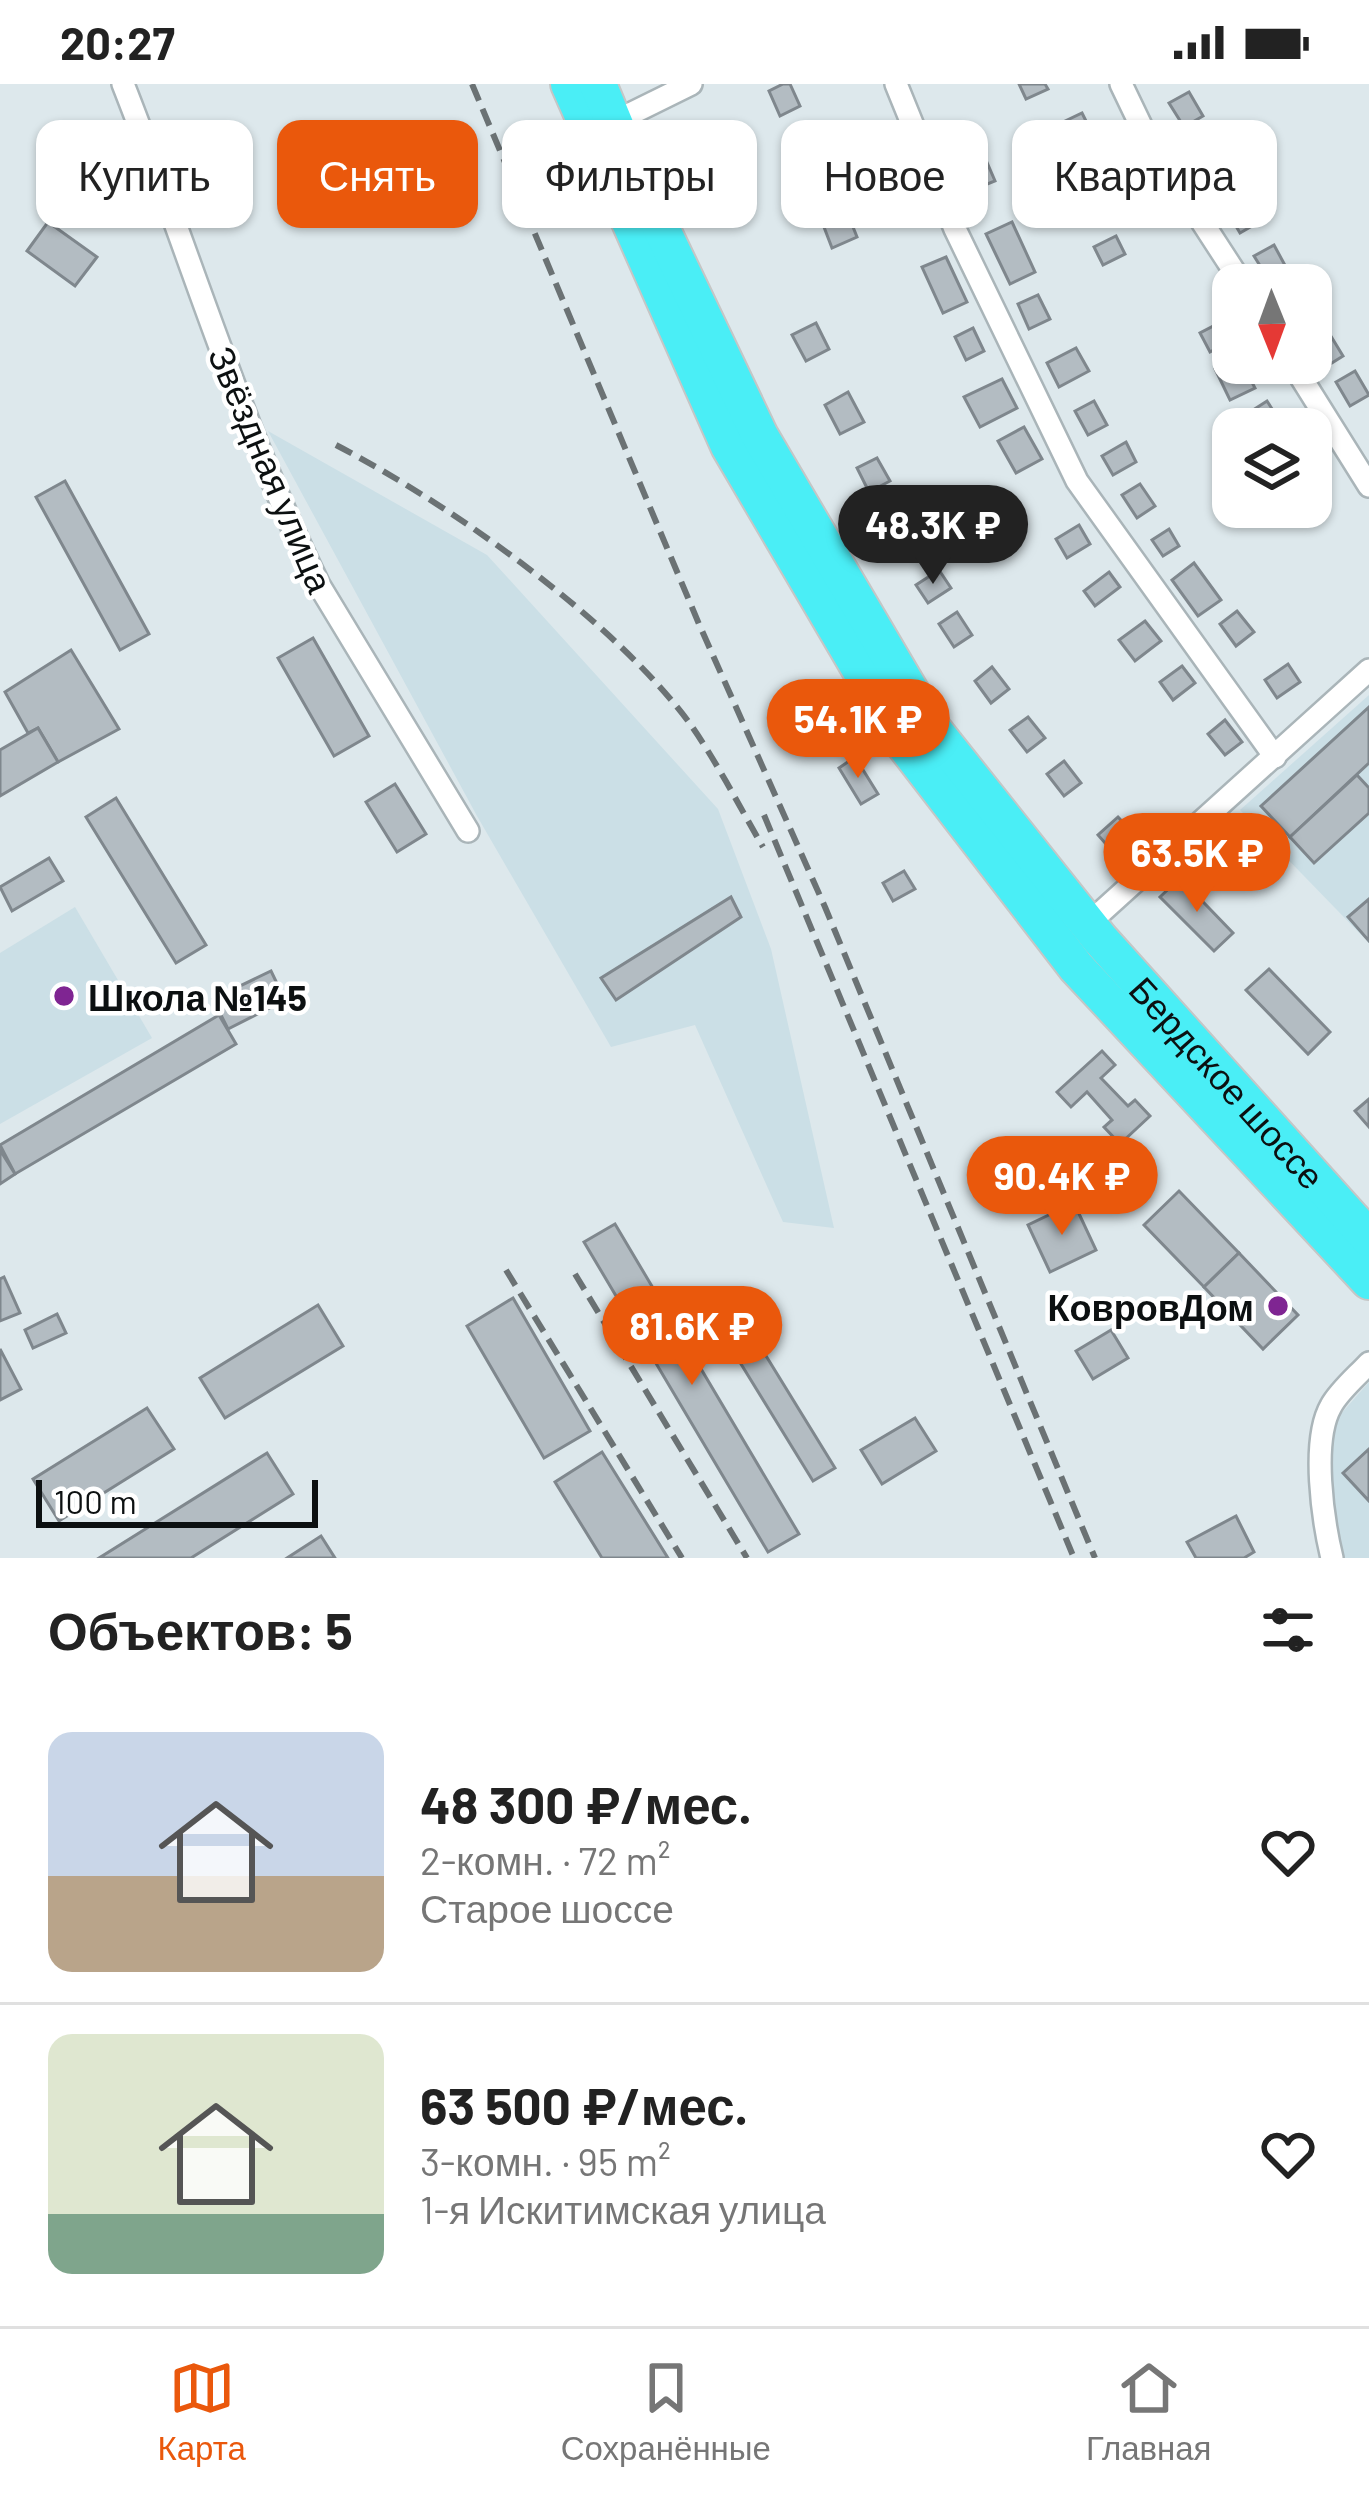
<!DOCTYPE html>
<html lang="ru">
<meta charset="utf-8">
<style>
:root{--surface:#fff;--page:#f2f2f2;--text:#222;--muted:#767676;--line:#e0e0e0;--accent:#ea580c}
body{margin:0;font-family:Barlow,sans-serif;background:var(--page);color:var(--text);height:100vh;display:flex;flex-direction:column;font-size:45px;white-space:nowrap}
*{box-sizing:border-box;margin:0}
p{font-size:39px;color:var(--muted)}
.icon{flex:none;width:66px;height:66px;fill:none;stroke:currentColor;stroke-width:2;stroke-linecap:round;stroke-linejoin:round}
.map{position:relative;height:1474px;overflow:hidden}
.panel{display:flex;flex-direction:column;background:var(--surface);flex:1}
.panel>*{flex:none}
.hud{position:absolute;left:36px;top:36px;width:1299px;height:108px;display:flex;gap:24px}
.needle{width:78px;rotate:179deg}
.controls{position:absolute;left:1212px;top:180px;display:grid;gap:24px}
.controls a{display:grid;place-items:center;width:120px;height:120px;border-radius:24px;background:var(--surface);box-shadow:0 3px 9px #0004;font-size:60px}
.scale{position:absolute;left:36px;bottom:30px;width:282px;box-sizing:border-box;padding-left:12px;border:6px solid #0c1011;border-top:0;font-size:33px;line-height:42px;white-space:nowrap;color:#0c1011;-webkit-text-stroke:9px #fff;paint-order:stroke}
.price{position:absolute;translate:-50% -102px;padding:0 27px;border-radius:42px;background:var(--accent);color:#fff;font-size:39px;line-height:78px;filter:drop-shadow(0 3px 6px #0008)}
.price::after{content:'';position:absolute;left:50%;top:72px;width:36px;height:27px;margin-left:-18px;background:inherit;clip-path:polygon(0 0,100% 0,50% 100%)}
.price.current{background:#222;color:#fff}
ul{padding:0;list-style:none}
li{display:flex;align-items:center;gap:36px;height:300px;padding:0 48px}
li+li{border-top:3px solid var(--line)}
li span{display:grid;place-items:center;flex:none;width:336px;height:240px;border-radius:24px;color:#555}
li>.icon{margin-inline-start:auto}
span .icon{width:144px;height:144px;fill:#fffc;stroke-width:1}
li b{font-size:51px}
h2{display:flex;justify-content:space-between;align-items:center;height:144px;padding:0 48px;font-size:51px}
.pill{padding:0 42px;border-radius:24px;background:var(--surface);box-shadow:0 3px 9px #0004;font-size:42px;line-height:108px}
.pill.current{background:var(--accent);color:#fff}
.status{display:flex;justify-content:space-between;align-items:center;height:84px;padding:0 60px;background:var(--surface);direction:ltr}
.status svg{height:33px;fill:currentColor}
.tabs{display:flex;justify-content:space-around;align-items:center;height:168px;border-top:3px solid var(--line);background:var(--surface);font-size:33px;color:var(--muted)}
.tabs a{display:grid;justify-items:center;gap:6px}
.tabs .current{color:var(--accent)}
.map>svg:first-child{display:block}
.built{fill:#cbdfe6}
.building{fill:#b3bcc2;stroke:#7f878d;stroke-width:3}
.lines{fill:none;stroke-linecap:round;stroke-linejoin:round}
.minor-casing{stroke:#aab5b9;stroke-width:26}
.trunk-casing{stroke:#c5c6c6;stroke-width:40}
.minor{stroke:#fff;stroke-width:21}
.trunk{stroke:#4aeef6;stroke-width:36}
.rail{stroke:#6b7274;stroke-width:6;stroke-dasharray:18 9;stroke-linecap:butt}
.poi-dot{fill:#7f2592;stroke:#fff;stroke-width:4.5}
.labels{text-anchor:middle;dominant-baseline:central;stroke-width:9;stroke-linejoin:round;paint-order:stroke}
.street-label{font-size:36px;fill:#0c1011;stroke:#fff}
.poi-label{font-size:36px;font-weight:bold;fill:#0c1011;stroke:#fff;text-anchor:start}
</style>
<div class="status"><b>20:27</b><svg viewBox="0 0 49 12"><path d="M0 12V9h3v3zM5 12V6h3v6zM10 12V3h3v9zM15 12V0h3v12zM26 1h20v11H26zM47 4h2v5h-2z"/></svg></div>
<div class="map">
<svg width="1369" height="1474" viewBox="0 0 1369 1474">
<rect width="100%" height="100%" fill="#dde8ec"/>
<g class="built">
<path d="M 268,347 L 487,471 L 718,725 L 771,865 L 834,1144 L 783,1138 L 695,941 L 611,963 L 477,732 Z"/>
<path d="M 1369,611 L 1369,859 L 1240,726 Z"/>
<path d="M 75,823 L 152,954 L 0,1040 L 0,869 Z"/>
<path d="M 1369,1298 L 1369,1474 L 1329,1474 L 1309,1366 Z"/>
</g>
<g class="building">
<path d="M 783,0 L 790,0 L 800,22 L 780,32 L 769,7 Z"/>
<path d="M 1019,0 L 1045,0 L 1048,5 L 1026,15 Z"/>
<path d="M 1189,8 L 1203,32 L 1184,43 L 1169,19 Z"/>
<path d="M 1082,29 L 1092,49 L 1067,61 L 1057,41 Z"/>
<path d="M 688,38 L 708,86 L 677,99 L 657,51 Z"/>
<path d="M 885,39 L 897,64 L 876,73 L 865,48 Z"/>
<path d="M 1212,60 L 1226,84 L 1207,95 L 1193,72 Z"/>
<path d="M 986,76 L 995,97 L 970,107 L 961,87 Z"/>
<path d="M 1090,93 L 1108,125 L 1083,139 L 1065,107 Z"/>
<path d="M 909,103 L 919,128 L 888,140 L 877,116 Z"/>
<path d="M 1245,114 L 1259,138 L 1240,149 L 1226,125 Z"/>
<path d="M 849,133 L 857,153 L 832,164 L 824,143 Z"/>
<path d="M 48,138 L 97,173 L 75,202 L 27,167 Z"/>
<path d="M 1012,138 L 1035,188 L 1010,200 L 986,150 Z"/>
<path d="M 1116,152 L 1125,170 L 1103,181 L 1094,163 Z"/>
<path d="M 1274,161 L 1287,185 L 1269,196 L 1254,172 Z"/>
<path d="M 946,173 L 967,218 L 943,229 L 922,183 Z"/>
<path d="M 1038,211 L 1050,235 L 1029,245 L 1018,220 Z"/>
<path d="M 1223,237 L 1233,255 L 1210,268 L 1200,249 Z"/>
<path d="M 816,239 L 829,265 L 806,277 L 792,251 Z"/>
<path d="M 973,244 L 984,267 L 966,276 L 955,253 Z"/>
<path d="M 1329,249 L 1343,272 L 1324,284 L 1311,260 Z"/>
<path d="M 1076,264 L 1089,287 L 1059,303 L 1047,279 Z"/>
<path d="M 1233,276 L 1242,279 L 1255,304 L 1230,316 L 1215,285 Z"/>
<path d="M 1355,287 L 1369,311 L 1350,322 L 1336,298 Z"/>
<path d="M 1002,295 L 1017,324 L 980,343 L 964,313 Z"/>
<path d="M 848,308 L 864,338 L 840,350 L 825,321 Z"/>
<path d="M 1094,317 L 1107,341 L 1088,351 L 1075,327 Z"/>
<path d="M 1267,317 L 1276,331 L 1259,342 L 1250,328 Z"/>
<path d="M 1024,343 L 1042,375 L 1016,389 L 998,357 Z"/>
<path d="M 1126,358 L 1136,378 L 1113,391 L 1102,372 Z"/>
<path d="M 877,374 L 890,397 L 869,408 L 857,384 Z"/>
<path d="M 65,397 L 149,550 L 120,566 L 36,413 Z"/>
<path d="M 1140,400 L 1155,422 L 1137,434 L 1122,411 Z"/>
<path d="M 908,428 L 922,451 L 903,463 L 889,439 Z"/>
<path d="M 1079,441 L 1090,460 L 1067,474 L 1056,455 Z"/>
<path d="M 1169,445 L 1179,462 L 1163,472 L 1152,456 Z"/>
<path d="M 1194,479 L 1221,516 L 1198,532 L 1172,496 Z"/>
<path d="M 939,486 L 951,504 L 928,519 L 916,501 Z"/>
<path d="M 1109,488 L 1120,503 L 1095,522 L 1084,507 Z"/>
<path d="M 1237,527 L 1254,548 L 1236,562 L 1220,540 Z"/>
<path d="M 957,528 L 972,551 L 954,563 L 939,540 Z"/>
<path d="M 1145,537 L 1161,557 L 1135,577 L 1119,556 Z"/>
<path d="M 313,554 L 369,652 L 334,672 L 278,574 Z"/>
<path d="M 71,566 L 119,645 L 58,678 L 38,644 L 28,649 L 5,608 Z"/>
<path d="M 1288,580 L 1300,598 L 1277,614 L 1265,596 Z"/>
<path d="M 1182,582 L 1195,599 L 1173,616 L 1160,598 Z"/>
<path d="M 992,583 L 1009,605 L 991,619 L 975,597 Z"/>
<path d="M 1369,623 L 1369,679 L 1290,753 L 1261,722 Z"/>
<path d="M 1028,633 L 1045,654 L 1027,668 L 1010,646 Z"/>
<path d="M 1225,636 L 1242,658 L 1225,671 L 1208,650 Z"/>
<path d="M 38,644 L 58,678 L 0,712 L 0,666 Z"/>
<path d="M 855,673 L 878,710 L 861,720 L 839,684 Z"/>
<path d="M 1064,677 L 1081,699 L 1064,712 L 1047,690 Z"/>
<path d="M 1357,691 L 1369,704 L 1369,729 L 1314,779 L 1290,753 Z"/>
<path d="M 395,700 L 426,750 L 397,768 L 366,718 Z"/>
<path d="M 116,714 L 206,861 L 176,879 L 86,733 Z"/>
<path d="M 1118,733 L 1133,749 L 1112,767 L 1098,751 Z"/>
<path d="M 49,774 L 63,797 L 12,827 L 0,803 Z"/>
<path d="M 904,787 L 915,805 L 893,817 L 883,799 Z"/>
<path d="M 1180,794 L 1233,849 L 1214,867 L 1160,813 Z"/>
<path d="M 731,813 L 741,833 L 616,916 L 601,894 Z"/>
<path d="M 1369,815 L 1369,857 L 1348,833 Z"/>
<path d="M 1269,885 L 1330,948 L 1308,970 L 1246,906 Z"/>
<path d="M 271,887 L 285,916 L 228,945 L 213,915 Z"/>
<path d="M 219,931 L 236,960 L 15,1090 L 0,1061 Z"/>
<path d="M 1102,967 L 1115,981 L 1101,994 L 1128,1022 L 1135,1016 L 1150,1032 L 1120,1060 L 1104,1043 L 1112,1036 L 1087,1008 L 1071,1023 L 1057,1008 Z"/>
<path d="M 1369,1015 L 1369,1043 L 1355,1027 Z"/>
<path d="M 0,1066 L 15,1090 L 0,1100 Z"/>
<path d="M 1179,1107 L 1239,1169 L 1204,1203 L 1144,1141 Z"/>
<path d="M 1074,1119 L 1096,1166 L 1050,1188 L 1028,1141 Z"/>
<path d="M 615,1140 L 799,1450 L 768,1468 L 584,1158 Z"/>
<path d="M 1239,1169 L 1298,1231 L 1263,1265 L 1204,1203 Z"/>
<path d="M 4,1193 L 20,1229 L 0,1237 L 0,1195 Z"/>
<path d="M 513,1214 L 590,1347 L 544,1374 L 467,1242 Z"/>
<path d="M 318,1221 L 343,1262 L 225,1334 L 200,1294 Z"/>
<path d="M 57,1230 L 66,1249 L 33,1264 L 25,1246 Z"/>
<path d="M 1111,1246 L 1128,1274 L 1093,1295 L 1076,1267 Z"/>
<path d="M 755,1254 L 835,1384 L 813,1397 L 733,1267 Z"/>
<path d="M 0,1265 L 21,1305 L 0,1316 Z"/>
<path d="M 147,1324 L 174,1365 L 59,1437 L 33,1395 Z"/>
<path d="M 915,1334 L 936,1367 L 882,1400 L 861,1366 Z"/>
<path d="M 1369,1365 L 1369,1417 L 1343,1389 Z"/>
<path d="M 602,1368 L 668,1474 L 602,1474 L 555,1398 Z"/>
<path d="M 267,1369 L 293,1410 L 191,1474 L 99,1474 Z"/>
<path d="M 1236,1432 L 1254,1468 L 1244,1474 L 1196,1474 L 1187,1458 Z"/>
<path d="M 321,1452 L 335,1474 L 287,1474 Z"/>
</g>
<g class="lines">
<g class="minor-casing">
<g id="minor">
<path d="M 123,0 C 189,167 240,339 319,501 L 468,747"/>
<path d="M 896,0 L 955,145 L 1077,397 L 1275,673"/>
<path d="M 1121,0 L 1145,50 L 1243,201"/>
<path d="M 614,38 L 691,0"/>
<path d="M 1292,279 L 1369,402"/>
<path d="M 1088,840 L 1369,586"/>
<path d="M 1332,1474 C 1323,1437 1311,1357 1331,1322 C 1339,1307 1357,1292 1369,1279"/>
</g>
</g>
<g class="trunk-casing">
<g id="trunk">
<path d="M 569,0 L 729,362 L 904,660 L 1076,883 L 1369,1197"/>
<path id="s1" d="M 598,0 L 634,87 L 760,352 L 932,644 L 1100,855 L 1369,1154"/>
</g>
</g>
<use href="#minor" class="minor"/>
<use href="#trunk" class="trunk"/>
<g class="rail">
<path d="M 472,0 L 699,540 L 825,823 L 1095,1474"/>
<path d="M 336,361 C 451,421 610,533 688,637 C 716,676 739,722 763,763"/>
<path d="M 764,731 L 1074,1474"/>
<path d="M 506,1186 L 682,1474"/>
<path d="M 575,1190 L 747,1474"/>
</g>
</g>
<g class="poi-dot">
<circle cx="64" cy="912" r="12"/>
<circle cx="1278" cy="1222" r="12"/>
</g>
<g class="labels">
<g class="street-label">
<text transform="translate(272 385) rotate(67)">Звёздная улица</text>
<text stroke="none"><textPath href="#s1" startOffset="1188">Бердское шоссе</textPath></text>
</g>
<g class="poi-label">
<text x="88" y="912">Школа №145</text>
<text x="1254" y="1222" text-anchor="end">КовровДом</text>
</g>
</g>
</svg>
<div class="controls">
<a><svg class="needle" viewBox="-14 -14 28 28"><path d="M0-13l5 13h-10z" fill="#e53935"/><path d="M0 13l5-13h-10z" fill="#767676"/></svg></a>
<a><svg class="icon" aria-label="layers" viewBox="0 0 24 24"><path d="M12 4l9 5-9 5-9-5zM3 14l9 5 9-5"/></svg></a>
</div>
<div class="scale">100 m</div>
<b class="price current" style="left:933px;top:503px">48.3K ₽</b>
<b class="price" style="left:858px;top:697px">54.1K ₽</b>
<b class="price" style="left:1197px;top:831px">63.5K ₽</b>
<b class="price" style="left:1062px;top:1154px">90.4K ₽</b>
<b class="price" style="left:692px;top:1304px">81.6K ₽</b>
<div class="hud">
<a class="pill">Купить</a>
<a class="pill current">Снять</a>
<a class="pill">Фильтры</a>
<a class="pill">Новое</a>
<a class="pill">Квартира</a>
</div>
</div>
<section class="panel">
<h2>Объектов: 5<svg class="icon" aria-label="filters" viewBox="0 0 24 24"><path d="M4 7h16M4 17h16"/><circle cx="9" cy="7" r="2"/><circle cx="15" cy="17" r="2"/></svg></h2>
<ul>
<li><span style="background:linear-gradient(#c9d6e8 60%,#b9a48a 0)"><svg class="icon" aria-label="home" viewBox="0 0 24 24"><path d="M3 11l9-7 9 7M6 9v11h12V9"/></svg></span><div><b>48 300 ₽/мес.</b><p>2-комн. · 72 m²</p><p>Старое шоссе</p></div><svg class="icon" aria-label="heart" viewBox="0 0 24 24"><path d="M12 20l-8-8c-3-5 5-10 8-4 3-6 11-1 8 4z"/></svg></li>
<li><span style="background:linear-gradient(#dfe7d0 75%,#7fa58c 0)"><svg class="icon" aria-label="home" viewBox="0 0 24 24"><path d="M3 11l9-7 9 7M6 9v11h12V9"/></svg></span><div><b>63 500 ₽/мес.</b><p>3-комн. · 95 m²</p><p>1-я Искитимская улица</p></div><svg class="icon" aria-label="heart" viewBox="0 0 24 24"><path d="M12 20l-8-8c-3-5 5-10 8-4 3-6 11-1 8 4z"/></svg></li>
</ul>
</section>
<nav class="tabs">
<a class="current"><svg class="icon" aria-label="map" viewBox="0 0 24 24"><path d="M3 6l6-2 6 2 6-2v14l-6 2-6-2-6 2zM9 4v14M15 6v14"/></svg>Карта</a>
<a><svg class="icon" aria-label="saved" viewBox="0 0 24 24"><path d="M7 4h10v16l-5-4-5 4z"/></svg>Сохранённые</a>
<a><svg class="icon" aria-label="home" viewBox="0 0 24 24"><path d="M3 11l9-7 9 7M6 9v11h12V9"/></svg>Главная</a>
</nav>
